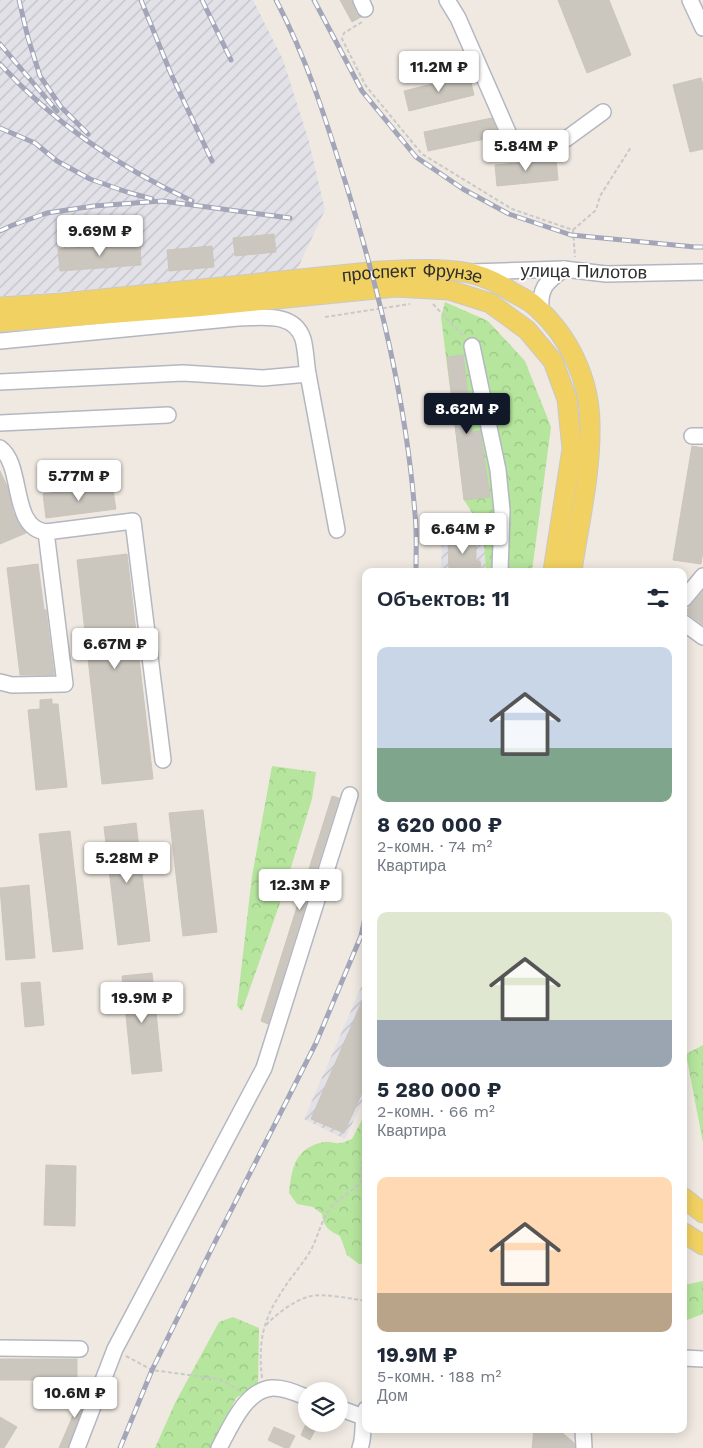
<!DOCTYPE html>
<html lang="ru">
<meta charset="utf-8">
<style>
:root{--surface:#fff;--page:#f6f6f7;--text:#1f2937;--muted:#747a83;--accent:#111827}
body{margin:0;font-family:"Work Sans",sans-serif;background:var(--page);color:var(--text);height:100vh;display:flex;flex-direction:column;font-size:19px;white-space:nowrap}
*{box-sizing:border-box;margin:0}
p{font-size:16px;color:var(--muted)}
.icon{flex:none;width:28px;height:28px;fill:none;stroke:currentColor;stroke-width:2;stroke-linecap:round;stroke-linejoin:round}
.map{position:relative;flex:1;overflow:hidden}
.details{position:absolute;left:362px;top:568px;width:325px;height:865px;display:flex;flex-direction:column;background:var(--surface);border-radius:10px;box-shadow:0 2px 12px #0003}
.details>*{flex:none}
.tools{position:absolute;left:298px;top:1382px;display:grid;gap:10px}
.tools a{display:grid;place-items:center;width:50px;height:50px;border-radius:50%;background:var(--surface);box-shadow:0 2px 12px #0003;font-size:25px}
.price{position:absolute;translate:-50% -42px;padding:0 11px;border-radius:5px;background:#fff;color:#222;font-size:16px;line-height:32px;filter:drop-shadow(0 1px 2px #0008)}
.price::after{content:'';position:absolute;left:50%;top:30px;width:15px;height:11px;margin-left:-8px;background:inherit;clip-path:polygon(0 0,100% 0,50% 100%)}
.price.active{background:var(--accent);color:#fff}
ul{padding:0;list-style:none}
li{display:grid;align-content:center;gap:10px;height:265px;padding:0 15px}
li span{display:grid;place-items:center;height:155px;border-radius:10px;color:#555}
li>.icon{margin-inline-start:auto}
span .icon{width:90px;height:90px;fill:#fffc;stroke-width:1}
li b{font-size:21px}
h2{display:flex;justify-content:space-between;align-items:center;height:60px;padding:0 15px;font-size:21px}
.map>svg:first-child{display:block}
.industrial{fill:url(#industrial-furrows)}
.forest{fill:url(#forest-crowns)}
.building{fill:#cbc7bf;stroke:#cbc5ba}
.lines{fill:none;stroke-linecap:round;stroke-linejoin:round}
.minor-casing{stroke:#b4b7c1;stroke-width:18}
.major-casing{stroke:#c9c9c9;stroke-width:21}
.path{stroke:#c9c9c9;stroke-width:2;stroke-dasharray:4 2.5;stroke-linecap:butt}
.minor{stroke:#fff;stroke-width:15}
.major{stroke:#f2d163;stroke-width:19}
.rail-casing{stroke:#a3a6b8;stroke-width:5}
.rail{stroke:#fff;stroke-width:3;stroke-dasharray:9;stroke-linecap:butt}
.labels{text-anchor:middle;dominant-baseline:central;stroke-width:4;stroke-linejoin:round;paint-order:stroke}
.street-label{font-size:18px;fill:#2e2e2e;stroke:#fff}
</style>
<div class="map">
<svg width="703" height="1448" viewBox="0 0 703 1448">
<defs>
<pattern id="industrial-furrows" width="10" height="10" patternUnits="userSpaceOnUse" patternTransform="scale(1.25)"><rect width="10" height="10" fill="#e3e1e8"/><path d="M-1 1l2-2M0 10L10 0M9 11l2-2" fill="none" stroke="#c3c1c7"/></pattern>
<pattern id="forest-crowns" width="20" height="18" patternUnits="userSpaceOnUse" patternTransform="scale(1.25)"><rect width="20" height="18" fill="#b6e59e"/><path d="M2 6a3 3 0 1 1 6 0M12 15a3 3 0 1 1 6 0" fill="none" stroke="#9dc588"/></pattern>
</defs>
<rect width="100%" height="100%" fill="#efe9e1"/>
<g class="industrial">
<path d="M 0,0 L 253,0 L 283,60 L 308,138 L 325,210 L 296,272 L 0,297 Z"/>
<path d="M 483,530 L 486,571 L 441,571 L 442,533 Z"/>
<path d="M 366,976 L 366,1094 L 345,1139 L 304,1119 Z"/>
</g>
<g class="forest">
<path d="M 445,302 L 488,321 L 525,361 L 551,427 L 532,571 L 486,571 L 483,530 L 464,500 L 441,317 Z"/>
<path d="M 272,766 L 316,772 L 312,799 L 280,903 L 242,1011 L 237,1006 L 252,876 Z"/>
<path d="M 703,1045 L 703,1143 L 686,1054 Z"/>
<path d="M 366,1112 L 366,1208 L 363,1212 L 366,1215 L 366,1263 L 359,1264 L 347,1255 L 340,1236 C 329,1231 323,1226 322,1214 L 313,1207 L 297,1204 L 289,1193 C 292,1167 295,1148 324,1142 C 330,1141 335,1144 340,1143 C 344,1143 348,1140 352,1139 Z"/>
<path d="M 703,1281 L 703,1314 L 684,1321 L 684,1285 Z"/>
<path d="M 233,1317 L 259,1328 L 258,1384 L 236,1398 L 212,1448 L 155,1448 L 175,1403 L 219,1322 Z"/>
</g>
<g class="building">
<path d="M 340,0 L 352,0 L 356,13 L 361,17 L 352,22 Z"/>
<path d="M 558,0 L 609,0 L 631,55 L 587,73 Z"/>
<path d="M 469,75 L 474,95 L 409,111 L 404,91 Z"/>
<path d="M 701,78 L 703,85 L 703,149 L 690,152 L 673,85 Z"/>
<path d="M 492,118 L 499,136 L 428,151 L 424,132 Z"/>
<path d="M 556,159 L 558,180 L 497,186 L 495,165 Z"/>
<path d="M 274,234 L 276,252 L 235,256 L 233,238 Z"/>
<path d="M 140,243 L 141,265 L 60,271 L 58,249 Z"/>
<path d="M 212,246 L 214,267 L 169,271 L 167,250 Z"/>
<path d="M 463,355 L 472,432 L 480,431 L 490,497 L 464,500 L 447,357 Z"/>
<path d="M 692,446 L 703,448 L 703,550 L 701,564 L 673,560 Z"/>
<path d="M 0,471 L 8,488 L 13,512 L 19,524 L 26,533 L 0,544 Z"/>
<path d="M 112,485 L 116,509 L 46,518 L 43,494 Z"/>
<path d="M 448,539 L 476,539 L 476,561 L 480,561 L 481,571 L 449,571 Z"/>
<path d="M 127,554 L 153,779 L 102,784 L 77,560 Z"/>
<path d="M 38,564 L 44,610 L 46,610 L 54,675 L 20,675 L 7,568 Z"/>
<path d="M 703,591 L 703,625 L 685,612 Z"/>
<path d="M 52,699 L 52,704 L 58,704 L 67,787 L 36,790 L 28,710 L 40,709 L 40,700 Z"/>
<path d="M 332,796 L 339,798 L 268,1024 L 261,1021 Z"/>
<path d="M 203,810 L 217,932 L 183,936 L 169,813 Z"/>
<path d="M 136,823 L 150,941 L 118,945 L 104,827 Z"/>
<path d="M 70,831 L 83,949 L 53,952 L 39,834 Z"/>
<path d="M 29,885 L 35,958 L 6,960 L 0,888 Z"/>
<path d="M 152,973 L 162,1071 L 132,1074 L 122,976 Z"/>
<path d="M 40,982 L 44,1025 L 25,1027 L 21,983 Z"/>
<path d="M 366,992 L 366,1084 L 344,1133 L 311,1119 Z"/>
<path d="M 46,1165 L 76,1166 L 75,1226 L 44,1225 Z"/>
<rect x="0" y="1359" width="77" height="21"/>
<path d="M 87,1383 L 91,1385 L 68,1448 L 59,1448 Z"/>
<path d="M 0,1417 L 17,1427 L 4,1448 L 0,1448 Z"/>
<path d="M 306,1424 L 318,1424 L 310,1440 L 301,1435 Z"/>
<path d="M 274,1427 L 295,1436 L 289,1448 L 285,1448 L 268,1440 Z"/>
<path d="M 534,1429 L 558,1429 L 574,1443 L 575,1448 L 532,1448 Z"/>
</g>
<g class="lines">
<g class="minor-casing">
<g id="minor">
<path d="M 361,0 L 365,9"/>
<path d="M 447,0 L 458,18 L 511,139 L 566,139 L 603,112"/>
<path d="M 690,0 L 703,28"/>
<path d="M 472,272 L 564,269 L 606,274 L 703,272"/>
<path d="M 541,313 C 539,288 545,283 564,269"/>
<path d="M 0,341 L 238,318 C 261,318 294,311 303,339 C 306,350 306,363 308,374"/>
<path d="M 472,346 L 498,470 L 502,510 L 500,571"/>
<path d="M 0,382 L 183,373 L 263,378 L 308,374 L 337,530"/>
<path d="M 0,423 L 168,415"/>
<path d="M 692,436 L 703,436"/>
<path d="M 0,448 C 24,465 10,528 46,532"/>
<path d="M 684,599 L 703,576"/>
<path d="M 684,623 L 703,637"/>
<path d="M 0,682 L 12,685 L 65,684 L 46,532 L 133,521 L 163,760"/>
<path d="M 0,1348 L 80,1349"/>
<path d="M 684,1358 L 703,1359"/>
<path d="M 339,1408 L 363,1417"/>
<path d="M 583,1429 L 584,1448"/>
<path d="M 77,1448 L 115,1349 L 264,1068 L 350,795"/>
<path d="M 219,1448 C 230,1428 245,1390 272,1388 C 283,1387 296,1393 306,1397"/>
<path d="M 360,1448 C 365,1436 361,1422 366,1409"/>
</g>
</g>
<g class="major-casing">
<g id="major">
<path id="s1" d="M 0,307 L 61,303 L 380,271 C 407,270 436,268 463,272 C 480,274 498,283 512,292 C 519,296 528,300 534,305 C 569,335 590,380 590,425 C 591,474 579,523 572,571"/>
<path d="M 0,322 L 195,307 L 396,287 L 449,290 L 490,303 L 527,330 L 553,361 L 567,399 L 572,449 L 553,571"/>
<path d="M 684,1198 L 703,1213"/>
<path d="M 684,1233 L 703,1245"/>
</g>
</g>
<g class="path">
<path d="M 362,22 L 344,33 L 342,39 L 366,86 L 422,154 L 512,209 L 573,230"/>
<path d="M 573,230 L 596,210 L 600,196 L 631,147"/>
<path d="M 573,230 L 575,257"/>
<path d="M 433,304 L 464,337"/>
<path d="M 325,317 L 410,304"/>
<path d="M 266,1325 C 278,1313 294,1300 311,1296 C 322,1293 354,1299 366,1301"/>
<path d="M 126,1356 L 152,1370 L 219,1379 L 239,1390"/>
<path d="M 262,1378 C 257,1334 266,1313 291,1278 C 298,1269 305,1260 311,1250 C 319,1235 322,1215 335,1203 C 344,1195 354,1190 362,1181 L 361,1165 L 366,1153"/>
</g>
<use href="#minor" class="minor"/>
<use href="#major" class="major"/>
<g class="rail-casing">
<g id="rail">
<path d="M 19,0 L 28,38 L 40,76 L 61,107 L 88,134"/>
<path d="M 141,0 L 171,74 L 212,161"/>
<path d="M 202,0 L 231,60"/>
<path d="M 276,0 C 307,59 325,117 345,181 C 379,290 406,400 415,514 C 417,533 416,552 416,571"/>
<path d="M 314,0 L 362,91 L 416,157 L 463,189 L 509,214 L 571,235 L 695,247 L 703,247"/>
<path d="M 0,44 L 57,111"/>
<path d="M 0,64 C 54,123 120,168 192,201"/>
<path d="M 0,128 L 35,143 L 57,161 L 90,179 L 127,192 L 152,199"/>
<path d="M 0,231 L 13,225 L 47,213 L 94,206 L 162,201 L 290,218"/>
<path d="M 120,1448 L 152,1370 L 210,1252 L 316,1043 L 361,936 L 366,913"/>
</g>
</g>
<use href="#rail" class="rail"/>
</g>
<g class="labels">
<g class="street-label">
<text transform="translate(584 271) rotate(1)">улица Пилотов</text>
<text stroke="none"><textPath href="#s1" startOffset="414">проспект Фрунзе</textPath></text>
</g>
</g>
</svg>
<div class="tools">
<a><svg class="icon" aria-label="layers" viewBox="0 0 24 24"><path d="M12 4l9 5-9 5-9-5zM3 14l9 5 9-5"/></svg></a>
</div>
<b class="price" style="left:439px;top:93px">11.2M ₽</b>
<b class="price" style="left:526px;top:172px">5.84M ₽</b>
<b class="price" style="left:100px;top:257px">9.69M ₽</b>
<b class="price active" style="left:467px;top:435px">8.62M ₽</b>
<b class="price" style="left:79px;top:502px">5.77M ₽</b>
<b class="price" style="left:463px;top:555px">6.64M ₽</b>
<b class="price" style="left:115px;top:670px">6.67M ₽</b>
<b class="price" style="left:127px;top:884px">5.28M ₽</b>
<b class="price" style="left:300px;top:911px">12.3M ₽</b>
<b class="price" style="left:142px;top:1024px">19.9M ₽</b>
<b class="price" style="left:75px;top:1419px">10.6M ₽</b>
<section class="details">
<h2>Объектов: 11<svg class="icon" aria-label="filters" viewBox="0 0 24 24"><path d="M4 7h16M4 17h16"/><circle cx="9" cy="7" r="2"/><circle cx="15" cy="17" r="2"/></svg></h2>
<ul>
<li><span style="background:linear-gradient(#c9d6e8 65%,#7fa58c 0)"><svg class="icon" aria-label="home" viewBox="0 0 24 24"><path d="M3 11l9-7 9 7M6 9v11h12V9"/></svg></span><div><b>8 620 000 ₽</b><p>2-комн. · 74 m²</p><p>Квартира</p></div></li>
<li><span style="background:linear-gradient(#dfe7d0 70%,#9aa5b1 0)"><svg class="icon" aria-label="home" viewBox="0 0 24 24"><path d="M3 11l9-7 9 7M6 9v11h12V9"/></svg></span><div><b>5 280 000 ₽</b><p>2-комн. · 66 m²</p><p>Квартира</p></div></li>
<li><span style="background:linear-gradient(#ffd9b3 75%,#b9a48a 0)"><svg class="icon" aria-label="home" viewBox="0 0 24 24"><path d="M3 11l9-7 9 7M6 9v11h12V9"/></svg></span><div><b>19.9M ₽</b><p>5-комн. · 188 m²</p><p>Дом</p></div></li>
</ul>
</section>
</div>
